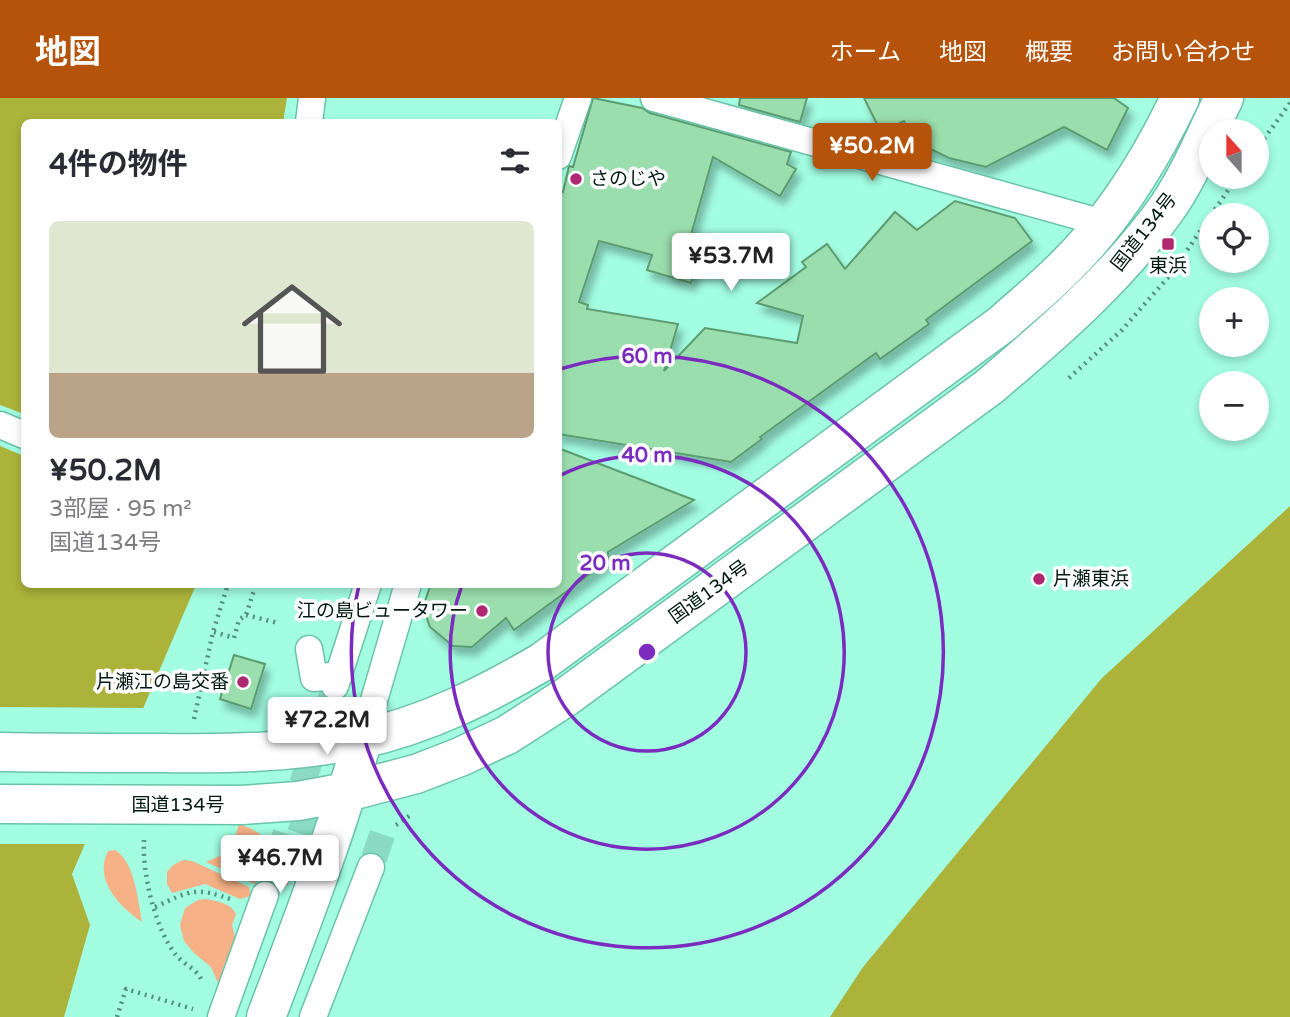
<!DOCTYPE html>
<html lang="ja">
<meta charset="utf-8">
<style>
:root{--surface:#fff;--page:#f2f2f3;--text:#2b2b33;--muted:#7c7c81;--line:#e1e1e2;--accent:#b45309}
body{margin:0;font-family:"Varela Round","Noto Sans JP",sans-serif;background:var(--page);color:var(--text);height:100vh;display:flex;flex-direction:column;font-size:26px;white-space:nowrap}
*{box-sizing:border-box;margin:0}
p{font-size:23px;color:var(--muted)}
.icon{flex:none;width:38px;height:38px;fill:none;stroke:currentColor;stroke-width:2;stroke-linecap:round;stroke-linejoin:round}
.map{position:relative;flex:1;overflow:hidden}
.drawer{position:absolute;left:21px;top:21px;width:541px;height:469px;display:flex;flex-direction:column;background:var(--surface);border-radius:10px;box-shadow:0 4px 10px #0003}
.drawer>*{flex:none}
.needle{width:46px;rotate:339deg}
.buttons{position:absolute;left:1199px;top:21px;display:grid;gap:14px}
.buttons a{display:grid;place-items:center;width:70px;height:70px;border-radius:50%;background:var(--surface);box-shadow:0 4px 10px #0003;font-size:35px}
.price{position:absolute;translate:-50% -60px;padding:0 16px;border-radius:7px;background:#fff;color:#222;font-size:23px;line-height:46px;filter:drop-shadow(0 2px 4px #0008)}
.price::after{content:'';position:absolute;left:50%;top:42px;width:21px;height:16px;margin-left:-10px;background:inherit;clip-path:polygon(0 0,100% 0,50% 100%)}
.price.active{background:var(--accent);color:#fff}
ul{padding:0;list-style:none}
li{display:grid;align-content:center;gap:14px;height:371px;padding:0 28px}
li+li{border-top:2px solid var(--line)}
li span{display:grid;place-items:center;height:217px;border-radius:10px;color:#555}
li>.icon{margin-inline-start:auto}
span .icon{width:126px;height:126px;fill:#fffc;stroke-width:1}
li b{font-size:30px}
h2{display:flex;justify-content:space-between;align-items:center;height:84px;padding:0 28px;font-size:30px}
header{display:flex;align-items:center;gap:42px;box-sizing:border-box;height:98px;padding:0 35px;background:var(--accent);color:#fff}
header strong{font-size:33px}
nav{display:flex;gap:38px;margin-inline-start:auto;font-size:24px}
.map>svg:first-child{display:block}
.green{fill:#f6b186}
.water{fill:#acb33b}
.pier{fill:#a2fde1}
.building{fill:#9bdeae;stroke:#5b9c6f;stroke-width:2;filter:url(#shadow)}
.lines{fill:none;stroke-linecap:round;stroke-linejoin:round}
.street-tunnel{stroke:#8adbc2;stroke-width:26;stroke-dasharray:26 13;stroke-linecap:butt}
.street-casing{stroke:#69c3a9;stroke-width:29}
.secondary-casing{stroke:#69c3a9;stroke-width:41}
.highway-casing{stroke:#69c3a9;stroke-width:41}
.path{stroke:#538e7c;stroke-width:4.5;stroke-dasharray:2 5;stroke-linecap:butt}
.street{stroke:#fff;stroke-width:26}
.secondary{stroke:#fff;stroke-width:38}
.highway{stroke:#fff;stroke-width:38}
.ring{fill:none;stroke:#7b2cbf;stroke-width:3.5}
.poi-dot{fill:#ad286f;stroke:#fff;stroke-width:2.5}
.labels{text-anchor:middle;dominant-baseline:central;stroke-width:7;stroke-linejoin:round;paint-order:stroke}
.poi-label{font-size:19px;fill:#001a13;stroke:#fff;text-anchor:start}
.street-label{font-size:19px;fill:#001a13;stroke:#fff}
.centre{fill:#7b2cbf;stroke:#fff;stroke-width:3.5}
.ring-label{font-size:21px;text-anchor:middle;font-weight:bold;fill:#7b2cbf;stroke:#fff;stroke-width:7;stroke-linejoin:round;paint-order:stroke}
</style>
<header>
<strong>地図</strong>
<nav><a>ホーム</a><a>地図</a><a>概要</a><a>お問い合わせ</a></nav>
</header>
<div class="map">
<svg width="1290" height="919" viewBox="0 0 1290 919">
<defs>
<filter id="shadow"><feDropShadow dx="4.5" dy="8" stdDeviation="3.5" flood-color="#0004"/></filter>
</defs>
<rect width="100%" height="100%" fill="#a2fde1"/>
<g class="green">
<path d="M 239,726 C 266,735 291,756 288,787 L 280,785 L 275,795 L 206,764 L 231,753 Z"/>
<path d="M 115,752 C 135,764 138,803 142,824 C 120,809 93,782 108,753 Z"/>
<path d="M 183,762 L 192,763 L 249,789 L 251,798 L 240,801 L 205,786 L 172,795 L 167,786 L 167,774 L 173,767 Z"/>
<path d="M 206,801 C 217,803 231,805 236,816 L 232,827 L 236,843 L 218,885 L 211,869 L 194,855 L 184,843 L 180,827 L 185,810 L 198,802 Z"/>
</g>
<g class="water">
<path d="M 0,0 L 287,0 L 283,24 L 24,24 L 24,486 L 196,487 L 72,776 L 90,827 L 64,919 L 0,919 Z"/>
<path d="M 1290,408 L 1290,919 L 830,919 L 863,869 L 1102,580 Z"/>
</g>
<g class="pier">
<path d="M 0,307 L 24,316 L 24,358 L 0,348 Z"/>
<path d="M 0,609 L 147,610 L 89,746 L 0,746 Z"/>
</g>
<g class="building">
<path d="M 593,0 L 642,10 L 650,15 L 791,54 L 787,66 L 796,71 L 780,98 L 713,59 L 687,151 L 700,155 L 691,185 L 647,172 L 652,157 L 599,143 L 579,204 L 588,207 L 587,211 L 678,226 L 664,273 L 705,230 L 797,245 L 803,218 L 757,205 L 806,169 L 802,164 L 827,146 L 845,171 L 895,114 L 917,132 L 955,103 L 1015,120 L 1032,143 L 926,222 L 929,226 L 880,261 L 876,255 L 760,339 L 762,341 L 731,364 L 558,336 L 558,93 L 563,94 L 569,68 L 573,69 Z"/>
<path d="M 740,0 L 807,0 L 800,24 L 739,7 Z"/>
<path d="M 864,0 L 1114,0 L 1128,10 L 1107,52 L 1064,29 L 986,69 L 949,60 L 914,43 L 904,23 L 881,34 Z"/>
<path d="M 558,350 L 694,402 L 608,454 L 608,463 L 514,532 L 506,520 L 472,549 L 453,548 L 430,529 L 423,509 L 431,486 L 558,486 Z"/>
<path d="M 234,557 L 265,566 L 251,611 L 220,601 Z"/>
</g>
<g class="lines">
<g class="street-tunnel">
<path d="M 292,719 L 394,754"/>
<path d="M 265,797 L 335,588"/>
</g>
<g class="street-casing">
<g id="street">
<path d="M 654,0 L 1103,125"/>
<path d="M 309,24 L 312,0"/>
<path d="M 558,58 L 578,0"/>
<path d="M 0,327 L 24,337"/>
<path d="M 309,551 L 314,580 L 339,577"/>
<path d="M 335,588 L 368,486"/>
<path d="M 363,640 L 408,486"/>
<path d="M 221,919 L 265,797"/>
<path d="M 313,919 L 371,769"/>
</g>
</g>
<g class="secondary-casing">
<path id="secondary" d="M 266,919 C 301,827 336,735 363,640"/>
</g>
<g class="highway-casing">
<g id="highway">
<path d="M 0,654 C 53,655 107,655 160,655 C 228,656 294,655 361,641 C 426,627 486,597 542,564 L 1002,226 C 1022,208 1043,191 1062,172 C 1113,123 1150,63 1180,0"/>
<path d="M 0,706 L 242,707 L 298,703 L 347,694 L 416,676 L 460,659 L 507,637 L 566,599 L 989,289 C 1054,234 1118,179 1167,110 C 1190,77 1206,36 1224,0"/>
</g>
</g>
<g class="path">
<path d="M 1256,52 L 1290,5"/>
<path d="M 1069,280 L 1122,232 L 1171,176 L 1237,79"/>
<path d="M 246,517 L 278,525"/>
<path d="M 214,534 L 234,540 L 239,522 L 246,517 L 256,486"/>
<path d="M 194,621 L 213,534 L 228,486"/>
<path d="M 396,727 L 412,716"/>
<path d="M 144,742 C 142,775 155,831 176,857 C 184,867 198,871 202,884"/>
<path d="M 155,809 C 190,793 195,788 233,802"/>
<path d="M 117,919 L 126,891 L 193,911"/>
</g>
<use href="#street" class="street"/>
<use href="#secondary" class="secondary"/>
<use href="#highway" class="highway"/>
</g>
<g class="ring">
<circle cx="647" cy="554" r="99"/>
<path d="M559 378A197 197 0 1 1 462 487"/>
<path d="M560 271A296 296 0 1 1 359 487"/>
</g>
<g class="poi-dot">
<circle cx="576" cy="81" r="7"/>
<rect x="1161" y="139" width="14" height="14" rx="3.5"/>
<circle cx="1039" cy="481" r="7"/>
<circle cx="482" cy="513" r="7"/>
<circle cx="243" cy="584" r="7"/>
</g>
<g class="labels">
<g class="poi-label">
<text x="590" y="81">さのじや</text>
<text x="1168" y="168" text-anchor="middle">東浜</text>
<text x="1053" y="481">片瀬東浜</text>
<text x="468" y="513" text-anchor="end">江の島ビュータワー</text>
<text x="229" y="584" text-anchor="end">片瀬江の島交番</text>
</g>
<g class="street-label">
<text transform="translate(1144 134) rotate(-52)">国道134号</text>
<text transform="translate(709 494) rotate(-36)">国道134号</text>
<text x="178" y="707">国道134号</text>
</g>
</g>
<circle cx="647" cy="554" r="10" class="centre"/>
<g class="ring-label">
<text x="647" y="265">60 m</text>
<text x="647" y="364">40 m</text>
<text x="605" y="472">20 m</text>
</g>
</svg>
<div class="buttons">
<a><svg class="needle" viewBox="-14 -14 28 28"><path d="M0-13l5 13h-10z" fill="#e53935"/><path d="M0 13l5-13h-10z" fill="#7c7c81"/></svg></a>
<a><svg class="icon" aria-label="locate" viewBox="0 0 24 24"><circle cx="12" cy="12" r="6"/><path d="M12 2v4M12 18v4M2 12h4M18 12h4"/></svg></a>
<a>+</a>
<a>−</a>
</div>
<b class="price active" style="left:872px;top:85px">¥50.2M</b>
<b class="price" style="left:731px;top:195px">¥53.7M</b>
<b class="price" style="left:327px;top:659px">¥72.2M</b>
<b class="price" style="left:280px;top:797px">¥46.7M</b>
<section class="drawer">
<h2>4件の物件<svg class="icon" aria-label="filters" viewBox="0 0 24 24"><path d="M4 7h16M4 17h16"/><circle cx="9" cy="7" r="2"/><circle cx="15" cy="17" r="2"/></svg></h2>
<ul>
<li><span style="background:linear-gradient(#dfe7d0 70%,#b9a48a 0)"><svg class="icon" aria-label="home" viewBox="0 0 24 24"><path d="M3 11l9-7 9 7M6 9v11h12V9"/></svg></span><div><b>¥50.2M</b><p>3部屋 · 95 m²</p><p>国道134号</p></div></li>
</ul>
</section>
</div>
